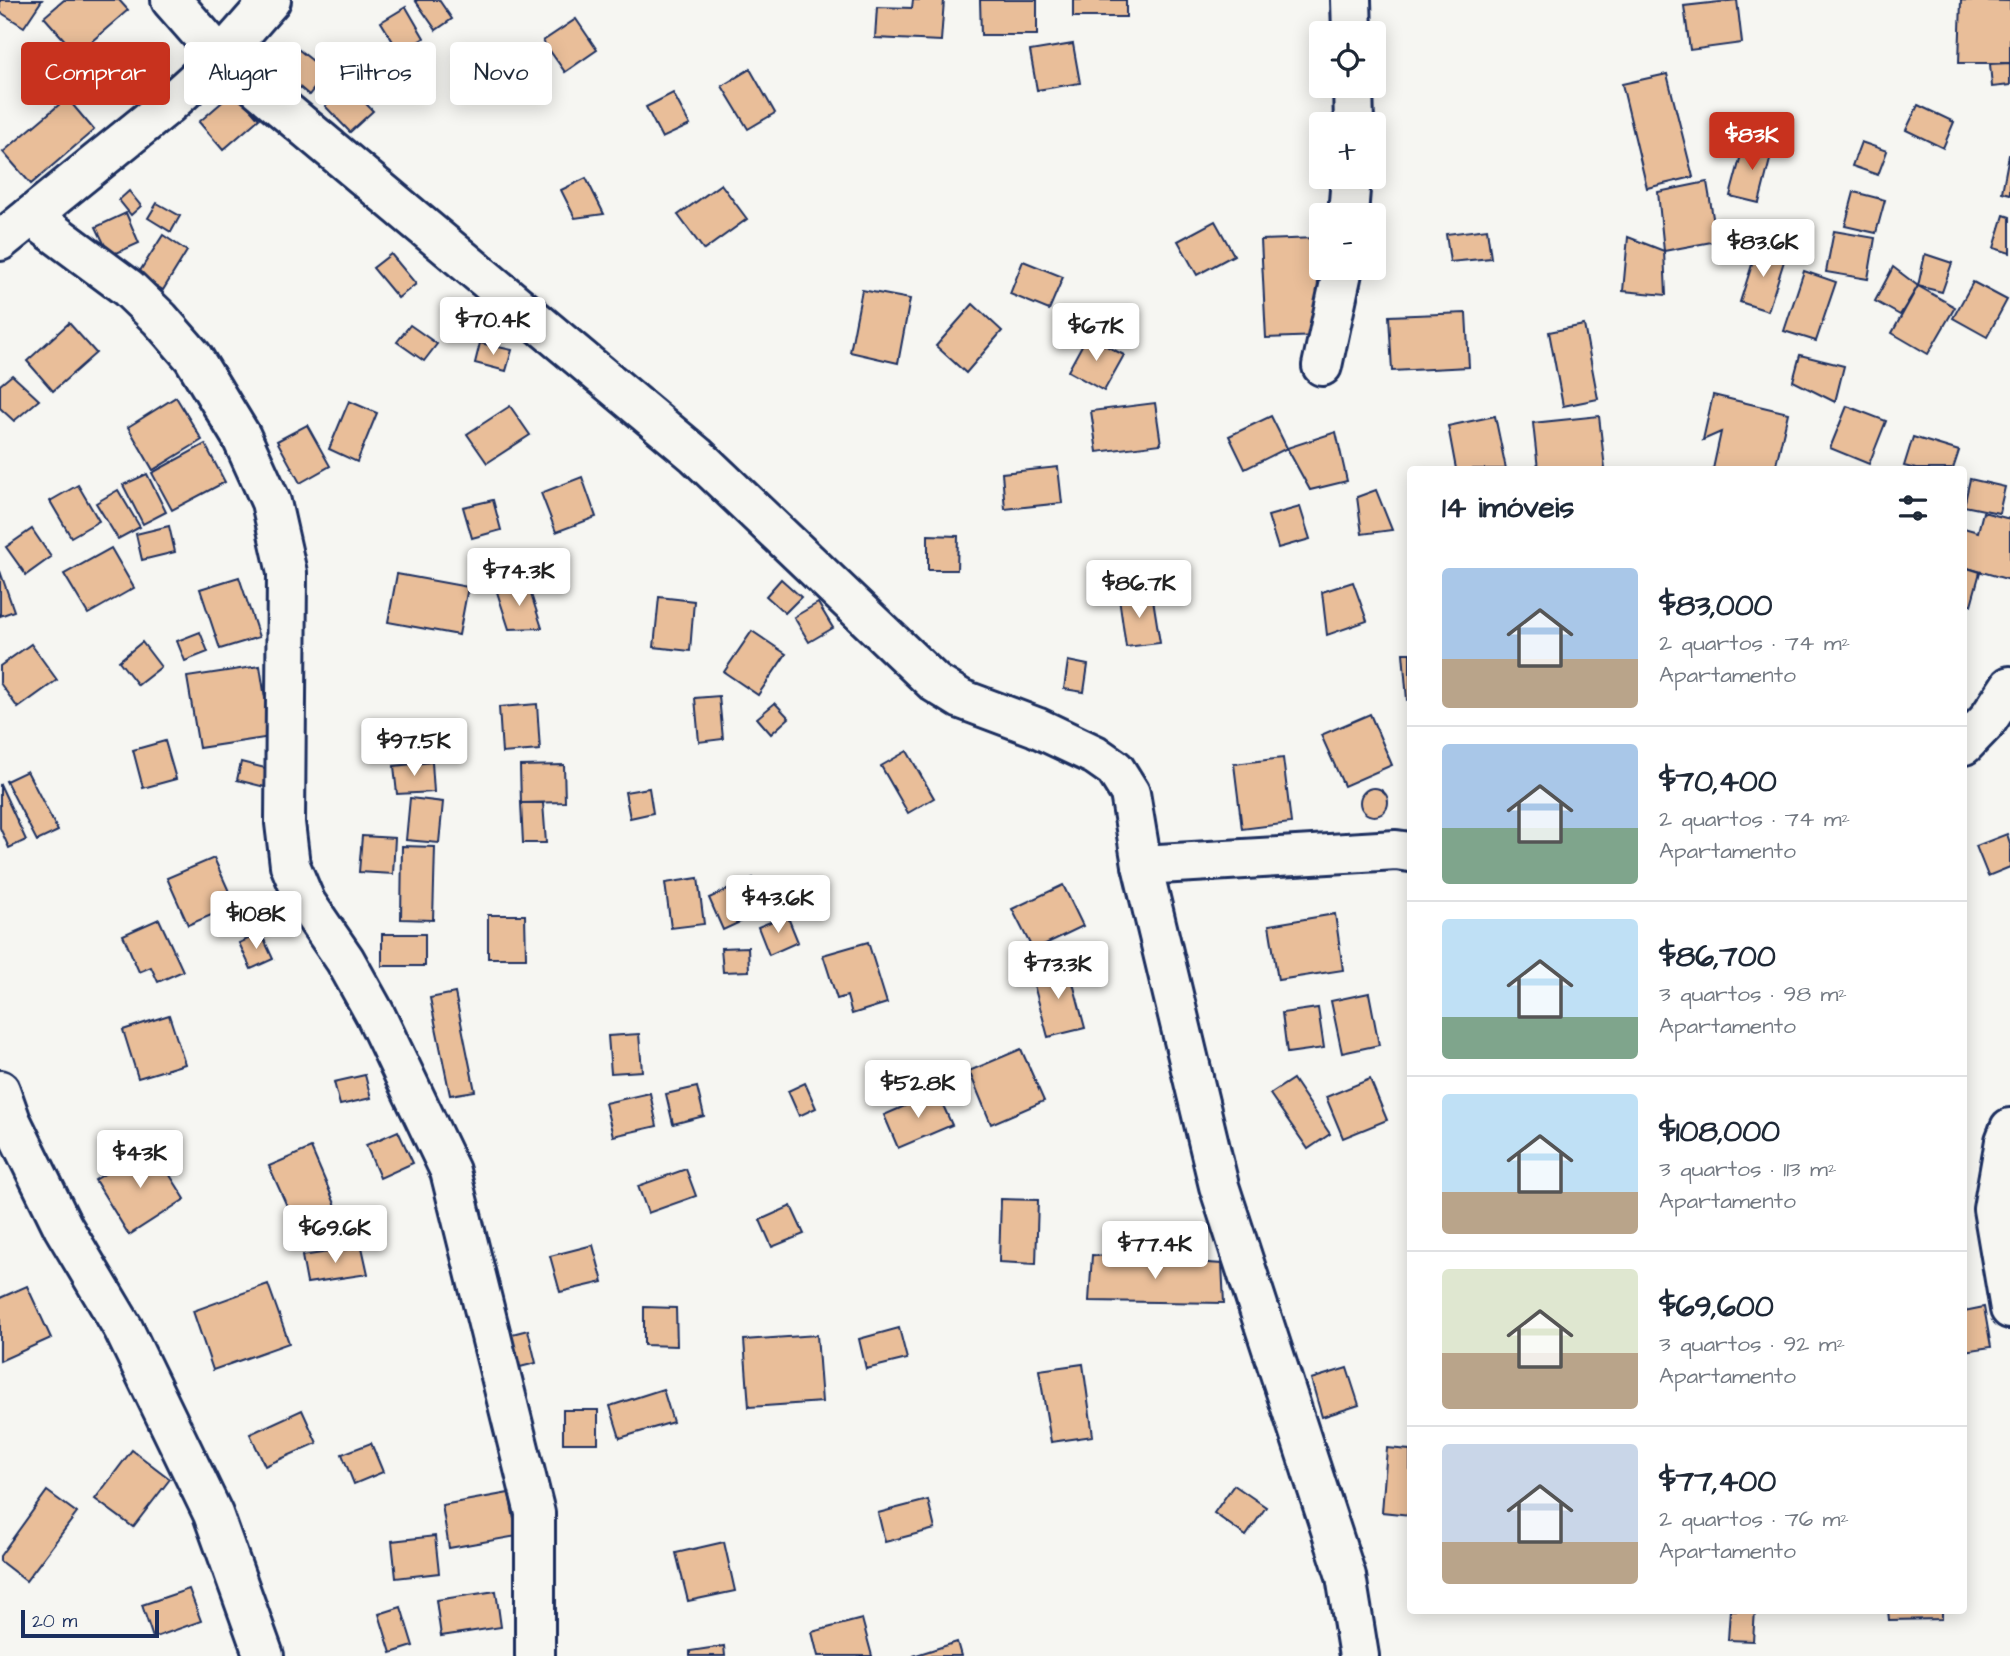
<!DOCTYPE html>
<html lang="pt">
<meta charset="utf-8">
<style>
:root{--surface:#fff;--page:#f6f6f7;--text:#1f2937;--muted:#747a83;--line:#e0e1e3;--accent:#c8321e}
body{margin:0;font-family:"Architects Daughter",sans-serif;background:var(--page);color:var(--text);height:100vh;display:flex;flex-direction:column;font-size:26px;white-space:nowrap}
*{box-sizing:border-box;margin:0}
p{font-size:23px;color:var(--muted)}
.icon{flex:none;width:38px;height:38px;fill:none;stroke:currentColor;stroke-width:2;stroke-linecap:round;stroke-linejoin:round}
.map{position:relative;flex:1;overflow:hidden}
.panel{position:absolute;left:1407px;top:466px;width:560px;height:1148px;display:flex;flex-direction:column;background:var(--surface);border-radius:7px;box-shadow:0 4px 18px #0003}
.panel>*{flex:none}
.hud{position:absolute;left:21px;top:42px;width:665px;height:63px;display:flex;gap:14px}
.fabs{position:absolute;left:1309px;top:21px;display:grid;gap:14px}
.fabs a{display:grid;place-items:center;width:77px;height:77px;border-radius:7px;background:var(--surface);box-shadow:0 4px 18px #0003;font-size:35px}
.scale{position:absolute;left:21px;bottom:18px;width:138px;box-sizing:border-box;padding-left:7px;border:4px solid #1b2f5e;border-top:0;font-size:19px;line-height:24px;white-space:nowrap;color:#1b2f5e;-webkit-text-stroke:5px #f6f6f2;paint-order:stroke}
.price{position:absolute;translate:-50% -60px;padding:0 16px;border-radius:7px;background:#fff;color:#222;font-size:23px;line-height:46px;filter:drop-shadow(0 2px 4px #0008)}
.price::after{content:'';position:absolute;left:50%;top:42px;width:21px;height:16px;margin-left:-10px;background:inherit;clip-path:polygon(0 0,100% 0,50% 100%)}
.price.on{background:var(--accent);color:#fff}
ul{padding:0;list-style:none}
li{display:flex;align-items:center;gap:21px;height:175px;padding:0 35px}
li+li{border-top:2px solid var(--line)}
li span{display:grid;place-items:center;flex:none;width:196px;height:140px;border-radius:7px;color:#555}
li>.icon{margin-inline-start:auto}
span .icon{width:84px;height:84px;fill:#fffc;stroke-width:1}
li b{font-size:30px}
h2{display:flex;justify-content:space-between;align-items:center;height:84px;padding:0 35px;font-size:30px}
.tag{padding:0 24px;border-radius:7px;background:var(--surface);box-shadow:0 4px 18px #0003;font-size:24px;line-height:63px}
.tag.on{background:var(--accent);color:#fff}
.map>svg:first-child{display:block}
.building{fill:#e9be99;stroke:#1b2f5e;stroke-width:2}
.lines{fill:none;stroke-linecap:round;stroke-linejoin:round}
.minor-casing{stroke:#1b2f5e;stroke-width:44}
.minor{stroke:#f6f6f2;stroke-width:38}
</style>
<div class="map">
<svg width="2010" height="1656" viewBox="0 0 2010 1656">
<rect width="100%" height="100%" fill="#f6f6f2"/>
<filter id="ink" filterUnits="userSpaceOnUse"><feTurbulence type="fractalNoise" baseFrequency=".0143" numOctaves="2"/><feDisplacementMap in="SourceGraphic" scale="14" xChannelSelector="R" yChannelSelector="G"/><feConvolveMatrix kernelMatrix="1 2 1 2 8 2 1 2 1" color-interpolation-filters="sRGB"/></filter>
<g filter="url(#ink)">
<g class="building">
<path d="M 0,0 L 42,0 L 24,27 L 0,12 Z"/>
<path d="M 64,0 L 119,0 L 128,10 L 77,54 L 44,17 Z"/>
<path d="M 415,0 L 439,0 L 452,19 L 436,30 Z"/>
<path d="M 913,0 L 944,0 L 941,41 L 875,38 L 877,7 L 912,8 Z"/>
<path d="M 980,0 L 1037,0 L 1037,35 L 981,35 Z"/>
<rect x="1073" y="0" width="53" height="17"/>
<path d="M 1737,0 L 1742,43 L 1690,50 L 1684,6 Z"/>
<path d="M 1961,0 L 2010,1 L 2010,63 L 1959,63 Z"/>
<path d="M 406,7 L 424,38 L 400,53 L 381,22 Z"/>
<path d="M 576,19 L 597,50 L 565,72 L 543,41 Z"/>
<path d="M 1073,44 L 1080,83 L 1037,90 L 1030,51 Z"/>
<path d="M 294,46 L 327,72 L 309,95 L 276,67 Z"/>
<path d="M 2010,63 L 2010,85 L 1992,87 L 1990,64 Z"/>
<path d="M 750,69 L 775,113 L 748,129 L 722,86 Z"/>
<path d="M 1667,74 L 1693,177 L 1647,188 L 1622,84 Z"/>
<path d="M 347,84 L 373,111 L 350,132 L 325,106 Z"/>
<path d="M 235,91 L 259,119 L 223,150 L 199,122 Z"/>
<path d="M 673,93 L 690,125 L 662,138 L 646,107 Z"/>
<path d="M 67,98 L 94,130 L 31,184 L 3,152 Z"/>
<path d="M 1918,105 L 1954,122 L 1943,148 L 1906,130 Z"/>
<path d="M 1745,140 L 1773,148 L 1759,203 L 1730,196 Z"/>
<path d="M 1861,142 L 1887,151 L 1878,175 L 1852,166 Z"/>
<path d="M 2009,155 L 2010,155 L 2010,194 L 2002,192 Z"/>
<path d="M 586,178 L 604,214 L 575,218 L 561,190 Z"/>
<path d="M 1707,182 L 1717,241 L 1664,251 L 1658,192 Z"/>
<path d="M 721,184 L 747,219 L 704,250 L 678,215 Z"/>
<path d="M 129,191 L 141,206 L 131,215 L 119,200 Z"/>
<path d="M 1854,192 L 1885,200 L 1876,233 L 1845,226 Z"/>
<path d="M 157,203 L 180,216 L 171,232 L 148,218 Z"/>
<path d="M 126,213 L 139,243 L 110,256 L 96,227 Z"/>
<path d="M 2004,215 L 2010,217 L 2010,253 L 1994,248 Z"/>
<path d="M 1215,221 L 1234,255 L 1197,275 L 1178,241 Z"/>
<path d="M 1487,229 L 1491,258 L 1450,262 L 1446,234 Z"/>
<path d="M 1834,231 L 1875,238 L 1868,279 L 1826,272 Z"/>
<path d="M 163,235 L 187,251 L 163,290 L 138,274 Z"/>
<path d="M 1628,237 L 1664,251 L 1666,295 L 1623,291 Z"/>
<path d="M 1316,238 L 1320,336 L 1266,338 L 1261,240 Z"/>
<path d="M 1758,246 L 1786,255 L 1768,311 L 1740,302 Z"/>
<path d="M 391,254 L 416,284 L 398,298 L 373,268 Z"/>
<path d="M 1925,254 L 1952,263 L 1942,292 L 1918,286 Z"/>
<path d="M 1023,261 L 1063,277 L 1049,310 L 1010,294 Z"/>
<path d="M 1893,267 L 1918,286 L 1900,315 L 1875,301 Z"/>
<path d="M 1804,271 L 1836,282 L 1816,341 L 1784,331 Z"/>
<path d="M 1973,282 L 2007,300 L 1987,337 L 1953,318 Z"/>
<path d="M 1918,286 L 1955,307 L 1928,354 L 1892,333 Z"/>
<path d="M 862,290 L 910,299 L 898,363 L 850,352 Z"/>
<path d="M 973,304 L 1002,331 L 966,373 L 936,346 Z"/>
<path d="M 1466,313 L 1469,367 L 1392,371 L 1389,316 Z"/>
<path d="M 69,323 L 96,353 L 53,391 L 27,361 Z"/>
<path d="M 410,325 L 437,344 L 424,361 L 397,342 Z"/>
<path d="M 1584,325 L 1598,399 L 1563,406 L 1549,332 Z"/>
<path d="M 1087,336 L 1124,355 L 1104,391 L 1068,371 Z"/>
<path d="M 480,343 L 512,350 L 506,371 L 475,363 Z"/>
<path d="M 1800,355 L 1844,366 L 1835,402 L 1793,381 Z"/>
<path d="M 12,375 L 39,400 L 14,421 L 0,408 L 0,385 Z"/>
<path d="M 1713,395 L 1788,413 L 1775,469 L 1713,469 L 1721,432 L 1703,440 Z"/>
<path d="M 176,397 L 202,440 L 153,470 L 128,427 Z"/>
<path d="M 349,401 L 377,413 L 357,462 L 329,449 Z"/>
<path d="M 1155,403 L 1161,444 L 1097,452 L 1091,411 Z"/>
<path d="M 510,406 L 530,435 L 487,463 L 467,434 Z"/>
<path d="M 1847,406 L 1886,421 L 1869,464 L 1830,448 Z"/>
<path d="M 1271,416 L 1287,448 L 1245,469 L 1229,436 Z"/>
<path d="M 1495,416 L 1506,469 L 1456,469 L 1448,426 Z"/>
<path d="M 1599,416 L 1605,469 L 1538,469 L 1533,423 Z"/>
<path d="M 307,425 L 330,466 L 300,483 L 277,441 Z"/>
<path d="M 1336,432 L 1347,481 L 1310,490 L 1287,448 Z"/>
<path d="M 1913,437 L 1959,451 L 1953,469 L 1916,469 L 1904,466 Z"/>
<path d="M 205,444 L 225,482 L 172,510 L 152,473 Z"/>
<path d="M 1058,467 L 1062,503 L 1005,509 L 1002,473 Z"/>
<path d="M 147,474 L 166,512 L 143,524 L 123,485 Z"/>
<path d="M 582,477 L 596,517 L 556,532 L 541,493 Z"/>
<path d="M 1970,479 L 2005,487 L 1999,513 L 1964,506 Z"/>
<path d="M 78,485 L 99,521 L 71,537 L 50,501 Z"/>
<path d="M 118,490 L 140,527 L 118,539 L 96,503 Z"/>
<path d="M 1376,490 L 1392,530 L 1362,534 L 1357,497 Z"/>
<path d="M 493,500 L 501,530 L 472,538 L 463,507 Z"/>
<path d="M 1300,507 L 1310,539 L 1278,548 L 1268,516 Z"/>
<path d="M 1983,512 L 2010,519 L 2010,580 L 1964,567 L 1964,528 L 1978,532 Z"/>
<path d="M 169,526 L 175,552 L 142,560 L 136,534 Z"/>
<path d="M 32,529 L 51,557 L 26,575 L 6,547 Z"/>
<path d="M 928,535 L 958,536 L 957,570 L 928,570 Z"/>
<path d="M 111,548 L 134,588 L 88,614 L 64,574 Z"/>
<path d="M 1964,567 L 1980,572 L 1971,605 L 1964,602 Z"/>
<path d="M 0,571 L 14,611 L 0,616 Z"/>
<path d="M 397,574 L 468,587 L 459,635 L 388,622 Z"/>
<path d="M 239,577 L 259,637 L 220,649 L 200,589 Z"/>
<path d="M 781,579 L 801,597 L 785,613 L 766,596 Z"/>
<path d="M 527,582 L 542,628 L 509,629 L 497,592 Z"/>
<path d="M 1353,582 L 1367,621 L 1327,635 L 1322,592 Z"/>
<path d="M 1152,593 L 1160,643 L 1126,647 L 1119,598 Z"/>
<path d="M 659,597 L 694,601 L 690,651 L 654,647 Z"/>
<path d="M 818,603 L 833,628 L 809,642 L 794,617 Z"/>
<path d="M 752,631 L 786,654 L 758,695 L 724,672 Z"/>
<path d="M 200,632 L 208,652 L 185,661 L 177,641 Z"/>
<path d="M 142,642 L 161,667 L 138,685 L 119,661 Z"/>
<path d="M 31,644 L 57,680 L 18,708 L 0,683 L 0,666 Z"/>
<path d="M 1403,653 L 1410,653 L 1410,700 L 1407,700 Z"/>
<path d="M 1068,661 L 1088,665 L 1084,692 L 1064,689 Z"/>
<path d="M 260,666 L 271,737 L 199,748 L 187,677 Z"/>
<path d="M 719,696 L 723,739 L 699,742 L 695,698 Z"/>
<path d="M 775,703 L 789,718 L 771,734 L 757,718 Z"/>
<path d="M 537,704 L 540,750 L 502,753 L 499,707 Z"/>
<path d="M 1370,714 L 1392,765 L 1344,786 L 1321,735 Z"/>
<path d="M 165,741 L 176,779 L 143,788 L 133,750 Z"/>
<path d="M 907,751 L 934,798 L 908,813 L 881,766 Z"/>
<path d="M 1283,758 L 1291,823 L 1242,829 L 1234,764 Z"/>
<path d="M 241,762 L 277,771 L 273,789 L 237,780 Z"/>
<path d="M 432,762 L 434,792 L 397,794 L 394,766 Z"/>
<path d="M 564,765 L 565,802 L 521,803 L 520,766 Z"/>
<path d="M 27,771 L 58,831 L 37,841 L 6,781 Z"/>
<path d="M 0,784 L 26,840 L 9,848 L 0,828 Z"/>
<circle cx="1374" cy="802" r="14"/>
<path d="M 649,788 L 653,813 L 630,818 L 625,792 Z"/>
<path d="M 410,798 L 443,802 L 439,843 L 406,840 Z"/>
<path d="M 521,803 L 543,803 L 546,843 L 523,843 Z"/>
<path d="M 2007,834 L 2010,843 L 2010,867 L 1988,876 L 1976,846 Z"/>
<path d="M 362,836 L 395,838 L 393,874 L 359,872 Z"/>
<path d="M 402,846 L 435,847 L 433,920 L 401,919 Z"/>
<path d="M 214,858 L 235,905 L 188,925 L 167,878 Z"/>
<path d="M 698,878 L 704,924 L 671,928 L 665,883 Z"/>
<path d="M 753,878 L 768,909 L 723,930 L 709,898 Z"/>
<path d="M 1063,885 L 1083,926 L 1033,950 L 1012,909 Z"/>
<path d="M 1335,914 L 1343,970 L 1278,980 L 1269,925 Z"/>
<path d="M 488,915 L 525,915 L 526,958 L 488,958 Z"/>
<path d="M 787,915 L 798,942 L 769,955 L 758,927 Z"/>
<path d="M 159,919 L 183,971 L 158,982 L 151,967 L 139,972 L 123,935 Z"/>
<path d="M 261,933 L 273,959 L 251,969 L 239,943 Z"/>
<rect x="382" y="934" width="43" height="32"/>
<path d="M 868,942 L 887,1003 L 852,1014 L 847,996 L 837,999 L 823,955 Z"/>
<path d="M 748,947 L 749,971 L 723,972 L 721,948 Z"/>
<path d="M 1068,964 L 1085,1028 L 1048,1037 L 1031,974 Z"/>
<path d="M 455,993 L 475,1091 L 450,1095 L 430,998 Z"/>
<path d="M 1369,993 L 1379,1045 L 1342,1053 L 1331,1001 Z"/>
<path d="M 1318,1008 L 1324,1048 L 1287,1053 L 1282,1013 Z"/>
<path d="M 169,1015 L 185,1064 L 138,1078 L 123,1030 Z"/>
<path d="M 639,1034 L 642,1071 L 611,1073 L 608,1036 Z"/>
<path d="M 1021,1049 L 1044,1101 L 991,1124 L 969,1071 Z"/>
<path d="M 365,1075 L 371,1098 L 340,1105 L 334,1082 Z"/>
<path d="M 1293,1079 L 1330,1134 L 1308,1149 L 1270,1094 Z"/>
<path d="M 1370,1079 L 1387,1120 L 1343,1138 L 1326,1097 Z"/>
<path d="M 805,1083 L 816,1108 L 799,1116 L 788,1091 Z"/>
<path d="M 697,1087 L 704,1116 L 673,1124 L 666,1094 Z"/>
<path d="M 937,1092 L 952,1125 L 898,1148 L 884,1115 Z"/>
<path d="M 650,1093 L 657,1126 L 613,1136 L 605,1103 Z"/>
<path d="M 398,1131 L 413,1163 L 380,1178 L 366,1145 Z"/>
<path d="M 151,1145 L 185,1199 L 129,1235 L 95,1180 Z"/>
<path d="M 311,1148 L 336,1206 L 295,1224 L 269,1166 Z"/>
<path d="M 686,1169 L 696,1196 L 648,1213 L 638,1186 Z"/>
<path d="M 1001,1199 L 1038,1200 L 1036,1264 L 999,1262 Z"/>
<path d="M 791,1206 L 804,1234 L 772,1247 L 760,1220 Z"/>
<path d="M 593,1245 L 603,1282 L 560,1292 L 550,1256 Z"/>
<path d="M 362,1247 L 368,1274 L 307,1283 L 302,1256 Z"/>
<path d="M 1092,1255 L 1222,1264 L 1224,1303 L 1089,1301 Z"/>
<path d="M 268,1284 L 289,1343 L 213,1370 L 193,1311 Z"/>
<path d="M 27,1286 L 51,1338 L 0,1361 L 0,1298 Z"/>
<path d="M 644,1307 L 676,1308 L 677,1346 L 644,1345 Z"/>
<path d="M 1984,1307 L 1991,1347 L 1964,1351 L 1964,1311 Z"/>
<path d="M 899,1328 L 907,1359 L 866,1369 L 859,1339 Z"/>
<path d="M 528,1330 L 536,1363 L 512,1369 L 504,1336 Z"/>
<path d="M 817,1335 L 822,1402 L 749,1407 L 744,1340 Z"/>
<path d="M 1083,1364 L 1093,1436 L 1051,1442 L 1039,1370 Z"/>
<path d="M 1347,1368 L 1359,1405 L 1322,1417 L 1311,1379 Z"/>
<path d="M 663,1389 L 673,1422 L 620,1438 L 610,1406 Z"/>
<path d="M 302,1410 L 317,1443 L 265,1466 L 250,1434 Z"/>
<rect x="563" y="1410" width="35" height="33"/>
<path d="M 371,1443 L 383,1472 L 354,1484 L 342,1454 Z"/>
<path d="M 1387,1448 L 1410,1450 L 1410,1515 L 1382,1512 Z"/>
<path d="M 132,1450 L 170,1479 L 133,1527 L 95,1499 Z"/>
<path d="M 1234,1485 L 1266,1507 L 1246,1536 L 1214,1513 Z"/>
<path d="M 47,1491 L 77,1513 L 26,1581 L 0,1561 L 0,1556 Z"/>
<path d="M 509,1493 L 517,1536 L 449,1548 L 442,1505 Z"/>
<path d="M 928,1500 L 935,1529 L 885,1542 L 878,1513 Z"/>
<path d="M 435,1536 L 439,1573 L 396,1578 L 392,1541 Z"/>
<path d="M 724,1542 L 735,1591 L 688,1601 L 676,1553 Z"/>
<path d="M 189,1589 L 201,1621 L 153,1638 L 142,1605 Z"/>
<path d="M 496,1591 L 501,1627 L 441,1636 L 436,1600 Z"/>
<path d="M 401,1607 L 413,1646 L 391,1653 L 379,1614 Z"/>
<path d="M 1730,1610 L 1755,1610 L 1753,1641 L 1728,1640 Z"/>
<path d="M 1888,1610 L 1942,1610 L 1942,1619 L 1889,1620 Z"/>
<path d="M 862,1619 L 872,1656 L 818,1656 L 812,1632 Z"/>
<path d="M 957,1642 L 961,1656 L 913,1656 Z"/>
<path d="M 724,1646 L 725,1656 L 690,1656 L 690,1651 Z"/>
</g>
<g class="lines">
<g class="minor-casing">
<g id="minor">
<path d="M 171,0 L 221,57 L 696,455 L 935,683 L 961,699 L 1036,727 L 1095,755 L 1115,769 L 1130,793 L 1142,865 L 1219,1186 L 1346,1576 L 1359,1656"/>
<path d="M 1351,0 L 1352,33"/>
<path d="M 1353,86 L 1354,124"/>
<path d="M 1348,215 L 1351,177"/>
<path d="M 31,216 L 128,288 L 160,319 L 193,357 L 241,436 L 271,502 L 287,573 L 285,823 L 290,865 L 306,903 L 345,960 L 375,1014 L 450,1171 L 535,1513 L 535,1656"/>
<path d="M 0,241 L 168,105 L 221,57 L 271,0"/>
<path d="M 1322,366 L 1343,268"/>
<path d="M 1964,745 L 1987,721 L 2010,686"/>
<path d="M 1142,865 L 1396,850 L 1410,852"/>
<path d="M 0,1090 L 11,1121 L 63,1227 L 123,1328 L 213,1514 L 264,1656"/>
<path d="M 2010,1128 L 2005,1141 L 1993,1209 L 2010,1309"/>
</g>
</g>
<use href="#minor" class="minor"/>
</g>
</g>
</svg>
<div class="fabs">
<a><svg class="icon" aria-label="locate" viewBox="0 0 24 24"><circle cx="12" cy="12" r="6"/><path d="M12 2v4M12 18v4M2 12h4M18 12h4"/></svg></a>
<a>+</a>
<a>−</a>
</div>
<div class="scale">20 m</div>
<b class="price on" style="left:1752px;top:172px">$83K</b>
<b class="price" style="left:1763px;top:279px">$83.6K</b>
<b class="price" style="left:493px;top:357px">$70.4K</b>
<b class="price" style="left:1096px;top:363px">$67K</b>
<b class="price" style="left:519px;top:608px">$74.3K</b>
<b class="price" style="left:1139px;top:620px">$86.7K</b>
<b class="price" style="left:414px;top:778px">$97.5K</b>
<b class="price" style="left:778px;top:935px">$43.6K</b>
<b class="price" style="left:256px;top:951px">$108K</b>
<b class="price" style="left:1058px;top:1001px">$73.3K</b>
<b class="price" style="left:918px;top:1120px">$52.8K</b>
<b class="price" style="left:140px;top:1190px">$43K</b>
<b class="price" style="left:335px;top:1265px">$69.6K</b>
<b class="price" style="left:1155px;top:1281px">$77.4K</b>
<div class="hud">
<a class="tag on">Comprar</a>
<a class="tag">Alugar</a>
<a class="tag">Filtros</a>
<a class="tag">Novo</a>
</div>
<section class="panel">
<h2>14 imóveis<svg class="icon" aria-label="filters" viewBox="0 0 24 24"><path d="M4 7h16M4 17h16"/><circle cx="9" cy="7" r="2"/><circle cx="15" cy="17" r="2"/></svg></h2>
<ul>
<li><span style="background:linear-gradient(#a9c7e8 65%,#b9a48a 0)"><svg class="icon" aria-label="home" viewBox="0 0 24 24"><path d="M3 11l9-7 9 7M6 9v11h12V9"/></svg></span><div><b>$83,000</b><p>2 quartos · 74 m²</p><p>Apartamento</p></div></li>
<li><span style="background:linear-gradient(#a9c7e8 60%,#7fa58c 0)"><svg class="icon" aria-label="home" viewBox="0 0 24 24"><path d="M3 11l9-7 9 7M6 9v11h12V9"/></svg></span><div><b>$70,400</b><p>2 quartos · 74 m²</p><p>Apartamento</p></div></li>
<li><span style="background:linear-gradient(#bfe0f5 70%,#7fa58c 0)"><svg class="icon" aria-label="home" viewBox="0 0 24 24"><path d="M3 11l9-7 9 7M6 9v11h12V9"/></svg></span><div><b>$86,700</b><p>3 quartos · 98 m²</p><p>Apartamento</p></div></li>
<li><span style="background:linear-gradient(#bfe0f5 70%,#b9a48a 0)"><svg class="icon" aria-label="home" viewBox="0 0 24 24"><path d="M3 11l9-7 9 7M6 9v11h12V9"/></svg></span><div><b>$108,000</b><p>3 quartos · 113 m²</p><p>Apartamento</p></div></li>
<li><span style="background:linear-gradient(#dfe7d0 60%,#b9a48a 0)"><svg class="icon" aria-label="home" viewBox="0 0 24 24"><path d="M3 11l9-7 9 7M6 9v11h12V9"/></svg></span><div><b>$69,600</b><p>3 quartos · 92 m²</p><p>Apartamento</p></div></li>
<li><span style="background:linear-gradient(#c9d6e8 70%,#b9a48a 0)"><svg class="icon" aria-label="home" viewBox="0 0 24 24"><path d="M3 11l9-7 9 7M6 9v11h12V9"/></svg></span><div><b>$77,400</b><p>2 quartos · 76 m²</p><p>Apartamento</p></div></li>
</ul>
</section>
</div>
